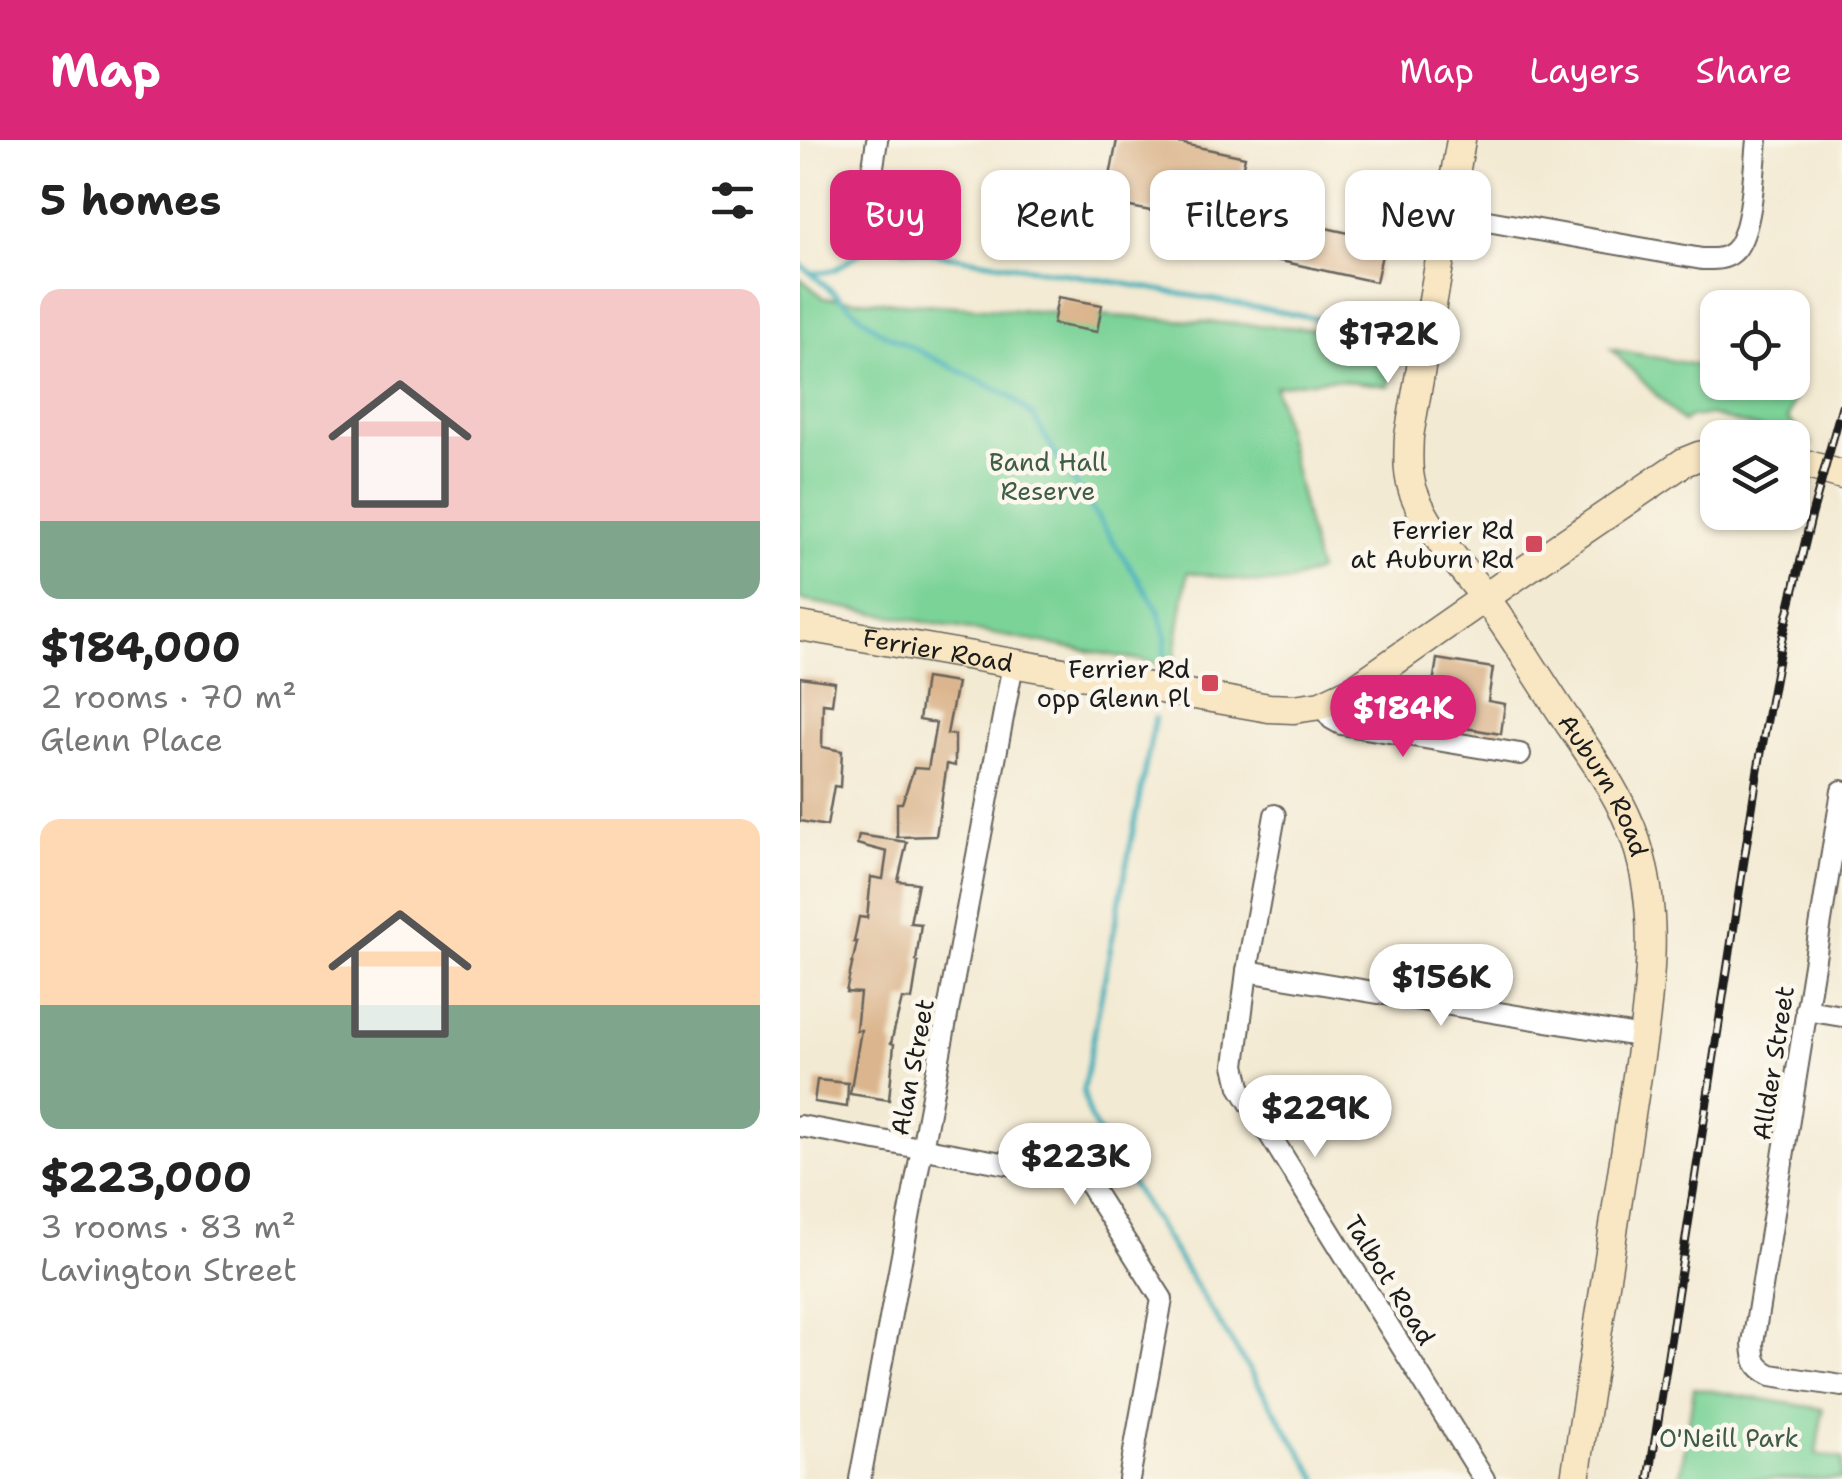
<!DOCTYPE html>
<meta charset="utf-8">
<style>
:root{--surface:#fff;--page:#f2f2f2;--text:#222;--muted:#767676;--accent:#db2777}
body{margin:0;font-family:"Shantell Sans",sans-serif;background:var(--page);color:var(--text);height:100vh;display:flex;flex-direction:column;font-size:38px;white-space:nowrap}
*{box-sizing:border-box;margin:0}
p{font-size:32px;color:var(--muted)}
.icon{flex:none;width:55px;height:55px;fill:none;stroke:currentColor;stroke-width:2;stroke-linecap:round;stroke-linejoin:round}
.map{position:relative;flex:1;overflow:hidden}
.sheet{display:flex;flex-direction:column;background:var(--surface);width:800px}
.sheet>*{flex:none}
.guide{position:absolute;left:30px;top:30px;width:860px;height:90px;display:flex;gap:20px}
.buttons{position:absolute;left:900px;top:150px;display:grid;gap:20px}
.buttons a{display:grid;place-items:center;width:110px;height:110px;border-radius:20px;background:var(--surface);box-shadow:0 2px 8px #0004;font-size:50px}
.price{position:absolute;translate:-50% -85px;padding:0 22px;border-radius:35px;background:#fff;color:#222;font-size:32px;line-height:65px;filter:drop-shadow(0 2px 5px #0008)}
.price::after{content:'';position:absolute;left:50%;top:60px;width:30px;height:22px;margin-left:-15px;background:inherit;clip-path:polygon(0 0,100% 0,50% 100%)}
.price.active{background:var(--accent);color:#fff}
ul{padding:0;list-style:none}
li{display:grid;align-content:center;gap:20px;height:530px;padding:0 40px}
li span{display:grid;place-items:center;height:310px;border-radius:20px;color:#555}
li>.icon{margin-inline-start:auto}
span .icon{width:180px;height:180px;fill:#fffc;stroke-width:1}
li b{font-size:42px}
h2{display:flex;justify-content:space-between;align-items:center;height:120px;padding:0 40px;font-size:42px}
.tag{padding:0 35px;border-radius:20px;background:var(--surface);box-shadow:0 2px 8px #0004;font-size:35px;line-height:90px}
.tag.active{background:var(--accent);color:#fff}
header{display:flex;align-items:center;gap:60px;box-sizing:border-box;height:140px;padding:0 50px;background:var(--accent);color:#fff}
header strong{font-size:48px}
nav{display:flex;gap:55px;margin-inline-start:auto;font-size:35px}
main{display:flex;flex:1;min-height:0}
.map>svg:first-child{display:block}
.green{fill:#7cd398;stroke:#4c785a;stroke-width:2.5}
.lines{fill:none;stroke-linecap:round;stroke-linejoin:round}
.stream{stroke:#3daeb8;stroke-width:5}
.building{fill:#dbb58d}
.street-casing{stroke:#67645c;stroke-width:24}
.secondary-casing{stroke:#67645c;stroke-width:31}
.street{stroke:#fff;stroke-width:20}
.secondary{stroke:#f9e7c3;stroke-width:28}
.rail-casing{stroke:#1c1c1c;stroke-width:9}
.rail{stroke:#fbf7ec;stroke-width:5;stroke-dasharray:15;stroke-linecap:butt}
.poi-dot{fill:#d1495b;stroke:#fbf7ec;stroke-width:4}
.labels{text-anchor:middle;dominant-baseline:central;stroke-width:9;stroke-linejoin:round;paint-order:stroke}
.park-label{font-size:25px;fill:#3e5c47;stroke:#fbf7ec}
.poi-label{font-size:25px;fill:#1c1c1c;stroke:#fbf7ec;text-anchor:end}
.street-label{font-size:25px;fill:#1c1c1c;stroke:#fbf7ec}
</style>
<header>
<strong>Map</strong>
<nav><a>Map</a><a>Layers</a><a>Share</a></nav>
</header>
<main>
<section class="sheet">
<h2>5 homes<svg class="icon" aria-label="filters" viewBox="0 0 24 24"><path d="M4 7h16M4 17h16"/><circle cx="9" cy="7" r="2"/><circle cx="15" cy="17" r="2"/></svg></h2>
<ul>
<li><span style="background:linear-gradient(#f6c9c9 75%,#7fa58c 0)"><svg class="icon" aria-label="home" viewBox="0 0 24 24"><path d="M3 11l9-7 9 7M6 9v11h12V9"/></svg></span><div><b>$184,000</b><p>2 rooms · 70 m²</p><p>Glenn Place</p></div></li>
<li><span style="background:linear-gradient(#ffd9b3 60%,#7fa58c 0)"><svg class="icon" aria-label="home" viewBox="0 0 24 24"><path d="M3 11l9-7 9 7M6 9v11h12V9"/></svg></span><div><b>$223,000</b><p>3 rooms · 83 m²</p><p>Lavington Street</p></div></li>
</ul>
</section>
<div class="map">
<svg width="1042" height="1339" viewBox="0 0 1042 1339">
<rect width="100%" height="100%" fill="#fbf7ec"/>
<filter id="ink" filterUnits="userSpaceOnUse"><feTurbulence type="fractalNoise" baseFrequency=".01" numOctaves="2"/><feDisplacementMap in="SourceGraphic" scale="20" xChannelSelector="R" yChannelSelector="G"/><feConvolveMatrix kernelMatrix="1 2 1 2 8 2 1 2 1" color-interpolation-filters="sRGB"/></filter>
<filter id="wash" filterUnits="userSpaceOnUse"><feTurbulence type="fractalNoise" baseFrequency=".0048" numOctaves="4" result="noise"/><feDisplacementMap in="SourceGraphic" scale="40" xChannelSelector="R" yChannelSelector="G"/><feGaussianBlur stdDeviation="2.25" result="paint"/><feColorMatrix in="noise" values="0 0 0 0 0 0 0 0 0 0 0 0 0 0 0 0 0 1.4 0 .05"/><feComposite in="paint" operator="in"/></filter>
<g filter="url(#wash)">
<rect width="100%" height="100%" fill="#f3ead3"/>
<g class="green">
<path d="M 284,68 C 298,70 306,71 313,84 L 311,90 C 294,98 276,97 264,82 L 273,71 Z"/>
<path d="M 0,138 L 24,158 L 599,194 L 589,246 L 530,239 L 475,246 L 518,431 L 489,442 L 458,443 L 388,432 L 373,526 L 0,460 Z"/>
<path d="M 811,209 L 917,229 L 918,242 L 999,244 L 988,279 L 1010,302 L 910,275 L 890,277 L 883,282 Z"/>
<path d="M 894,1248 L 1023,1269 L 1016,1314 L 1042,1319 L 1042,1339 L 880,1339 Z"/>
</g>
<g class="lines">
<g class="stream">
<path d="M 0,124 L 79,191 L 210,256 L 234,277 L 256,315 L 358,469 L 366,497 L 364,523"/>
<path d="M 9,132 C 44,138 50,109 80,105 L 287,137 L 538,182 L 567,181 L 592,190"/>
<path d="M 355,578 L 283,950 L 290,978 L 518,1339"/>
</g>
</g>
<g id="blocks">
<g class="building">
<path d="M 317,0 L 365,0 L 445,17 L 439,44 L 436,44 L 427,86 L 305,62 Z"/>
<path d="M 485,79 L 585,101 L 576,142 L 476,120 Z"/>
<path d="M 258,157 L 302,165 L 297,192 L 253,184 Z"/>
<path d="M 637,519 L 693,528 L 688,561 L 705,564 L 701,594 L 623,581 L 627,555 L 631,556 Z"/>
<path d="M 0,537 L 35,542 L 32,564 L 23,563 L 22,607 L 42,611 L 40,647 L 34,646 L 27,686 L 0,681 Z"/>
<path d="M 125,538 L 157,543 L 147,594 L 155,595 L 155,626 L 147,624 L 136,696 L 97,697 L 97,663 L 102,663 L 114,628 L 128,629 L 136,583 L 119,580 Z"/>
<path d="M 59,695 L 107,702 L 98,741 L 118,743 L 110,783 L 121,784 L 116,821 L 118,822 L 112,860 L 102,859 L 91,903 L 94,904 L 89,960 L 50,954 L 61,890 L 56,890 L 60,853 L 46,852 L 57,802 L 54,802 L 59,777 L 67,778 L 71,737 L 83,739 L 87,712 L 57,704 Z"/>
<path d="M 17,940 L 48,943 L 47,967 L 14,962 Z"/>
</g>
</g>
</g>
<g filter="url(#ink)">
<use href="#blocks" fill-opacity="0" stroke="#67645c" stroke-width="2.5"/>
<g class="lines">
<g class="street-casing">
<g id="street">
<path d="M 67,66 L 77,0"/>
<path d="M 648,74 L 902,119 C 914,119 924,120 933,112 C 953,95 954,26 957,0"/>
<path d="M 521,565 L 532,579 L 541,584 L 720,614"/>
<path d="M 1042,651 L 953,1203 C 954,1220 954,1227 971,1235 L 1042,1246"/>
<path d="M 475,675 L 447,831 L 435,925 L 440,947 L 684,1339"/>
<path d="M 447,831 L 843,897"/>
<path d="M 1006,870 L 1042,876"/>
<path d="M 0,986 L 278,1037 L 289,1044 L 362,1159 L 329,1339"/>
<path d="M 60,1339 L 213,524"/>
</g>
</g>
<g class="secondary-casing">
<g id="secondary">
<path id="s1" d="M 661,0 L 609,296 C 608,317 607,337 615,356 C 630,393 660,425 684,456 C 711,492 735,532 760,570 C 788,612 820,653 836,701 C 857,766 852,830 843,897 L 775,1339"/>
<path d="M 992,320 L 1042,335"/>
<path id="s2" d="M 0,486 L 469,568 L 494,569 L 521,565 L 553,550 L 709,441 L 884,322 L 899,316 L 918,312"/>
</g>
</g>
<use href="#street" class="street"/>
<use href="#secondary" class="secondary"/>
<g class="rail-casing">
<path id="rail" d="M 849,1339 L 958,629 L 981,503 L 1011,378 L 1042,266"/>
</g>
<use href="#rail" class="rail"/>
</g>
</g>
<g class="poi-dot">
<rect x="724" y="394" width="20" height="20" rx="5"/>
<rect x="400" y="533" width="20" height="20" rx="5"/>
</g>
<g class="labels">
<g class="park-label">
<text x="248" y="322">Band Hall<tspan x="248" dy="29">Reserve</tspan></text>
<text x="929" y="1298">O'Neill Park</text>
</g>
<g class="poi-label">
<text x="714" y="390">Ferrier Rd<tspan x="714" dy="29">at Auburn Rd</tspan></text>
<text x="390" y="529">Ferrier Rd<tspan x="390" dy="29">opp Glenn Pl</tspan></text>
</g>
<g class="street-label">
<text stroke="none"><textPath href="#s2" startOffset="140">Ferrier Road</textPath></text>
<text stroke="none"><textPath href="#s1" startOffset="708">Auburn Road</textPath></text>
<text transform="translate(973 923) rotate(-81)">Allder Street</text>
<text transform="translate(112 927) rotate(-79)">Alan Street</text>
<text transform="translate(590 1140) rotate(58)">Talbot Road</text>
</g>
</g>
</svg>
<div class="buttons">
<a><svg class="icon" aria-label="locate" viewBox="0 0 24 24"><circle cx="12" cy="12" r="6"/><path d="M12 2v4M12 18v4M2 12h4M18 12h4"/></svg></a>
<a><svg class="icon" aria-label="layers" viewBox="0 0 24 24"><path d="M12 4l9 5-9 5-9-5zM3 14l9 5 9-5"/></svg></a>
</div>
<b class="price" style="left:588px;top:246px">$172K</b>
<b class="price active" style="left:603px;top:620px">$184K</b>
<b class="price" style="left:641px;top:889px">$156K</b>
<b class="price" style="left:515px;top:1020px">$229K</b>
<b class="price" style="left:275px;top:1068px">$223K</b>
<div class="guide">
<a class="tag active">Buy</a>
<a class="tag">Rent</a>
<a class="tag">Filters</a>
<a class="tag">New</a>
</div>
</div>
</main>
